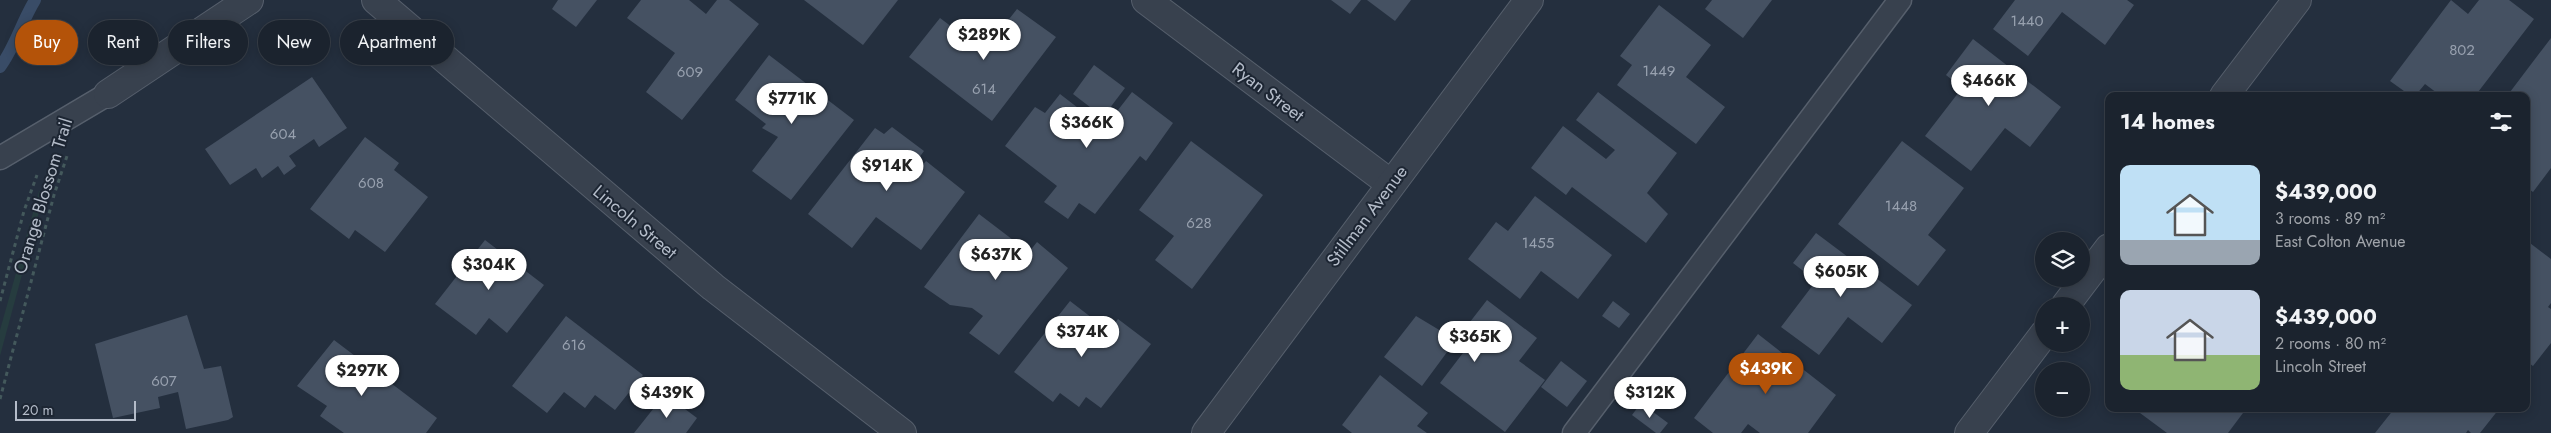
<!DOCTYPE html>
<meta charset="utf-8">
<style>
:root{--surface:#1b232e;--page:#282f3a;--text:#f1f3f6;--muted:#a0a4aa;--line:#39404a;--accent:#b45309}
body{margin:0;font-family:Jost,sans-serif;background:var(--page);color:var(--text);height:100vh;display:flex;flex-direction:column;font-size:19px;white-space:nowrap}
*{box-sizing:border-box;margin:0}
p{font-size:16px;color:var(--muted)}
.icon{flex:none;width:28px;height:28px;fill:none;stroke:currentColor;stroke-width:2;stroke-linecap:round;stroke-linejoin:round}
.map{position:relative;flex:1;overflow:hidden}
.side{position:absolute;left:2105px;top:92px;width:425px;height:320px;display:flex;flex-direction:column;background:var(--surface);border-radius:10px;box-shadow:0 2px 12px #0003,0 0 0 1px var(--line)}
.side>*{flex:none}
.hud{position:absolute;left:15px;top:20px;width:475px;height:45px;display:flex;gap:10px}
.fabs{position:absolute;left:2035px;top:232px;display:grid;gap:10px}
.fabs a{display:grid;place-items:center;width:55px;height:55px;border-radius:50%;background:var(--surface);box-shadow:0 2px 12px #0003,0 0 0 1px var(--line);font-size:25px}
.scale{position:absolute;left:15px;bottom:12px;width:121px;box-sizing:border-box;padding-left:5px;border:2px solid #b4bcc9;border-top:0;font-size:14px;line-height:18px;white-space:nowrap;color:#b4bcc9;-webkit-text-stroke:4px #1d2633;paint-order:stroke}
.price{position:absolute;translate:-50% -42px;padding:0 11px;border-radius:18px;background:#fff;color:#222;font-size:16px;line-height:32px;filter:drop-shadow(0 1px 2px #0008)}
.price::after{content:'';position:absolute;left:50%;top:30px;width:15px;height:11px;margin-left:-8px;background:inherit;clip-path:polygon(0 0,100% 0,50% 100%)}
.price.active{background:var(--accent);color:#fff}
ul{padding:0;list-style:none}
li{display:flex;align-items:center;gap:15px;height:125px;padding:0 15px}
li span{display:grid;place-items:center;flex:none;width:140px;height:100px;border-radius:10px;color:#555}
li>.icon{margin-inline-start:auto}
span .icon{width:60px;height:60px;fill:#fffc;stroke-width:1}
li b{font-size:21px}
h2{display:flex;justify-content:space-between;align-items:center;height:60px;padding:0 15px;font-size:21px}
.chip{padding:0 18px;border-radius:22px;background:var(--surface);box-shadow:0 2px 12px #0003,0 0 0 1px var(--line);font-size:18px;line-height:45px}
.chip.active{background:var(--accent);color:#fff}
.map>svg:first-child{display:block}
.green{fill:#263c3f}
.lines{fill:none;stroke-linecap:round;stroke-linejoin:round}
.stream{stroke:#394c67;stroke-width:12}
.building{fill:#455162}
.service-casing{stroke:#565f6c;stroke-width:25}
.minor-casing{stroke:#565f6c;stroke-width:30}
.tertiary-casing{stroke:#565f6c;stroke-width:30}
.path{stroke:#44595c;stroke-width:3;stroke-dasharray:4 4;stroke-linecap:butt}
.service{stroke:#38414e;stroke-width:22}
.minor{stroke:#38414e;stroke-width:28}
.tertiary{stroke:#38414e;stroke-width:28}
.labels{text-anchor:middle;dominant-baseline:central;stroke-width:4;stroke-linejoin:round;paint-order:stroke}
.number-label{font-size:15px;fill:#98a1af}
.street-label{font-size:18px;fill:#b4bcc9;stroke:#1d2633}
</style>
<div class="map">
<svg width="2551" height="433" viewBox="0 0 2551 433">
<rect width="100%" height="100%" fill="#242f3e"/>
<path class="green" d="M 39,191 L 44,193 L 0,356 L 0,330 Z"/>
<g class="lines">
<path class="stream" d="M 0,67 C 14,49 22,21 35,0"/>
</g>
<g class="building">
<path d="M 558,0 L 597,0 L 576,27 L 552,9 Z"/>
<path d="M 641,0 L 689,0 L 706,14 L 717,0 L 729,0 L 759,24 L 682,120 L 646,92 L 675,53 L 627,18 Z"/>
<path d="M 804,0 L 898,0 L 863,45 Z"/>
<path d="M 1331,0 L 1361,0 L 1350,14 Z"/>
<path d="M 1367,0 L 1411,0 L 1395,21 Z"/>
<path d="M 1712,0 L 1772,0 L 1743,38 L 1705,9 Z"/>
<path d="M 2015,0 L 2127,0 L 2134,5 L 2105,45 L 2062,12 L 2028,56 L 1993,29 Z"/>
<path d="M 2451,0 L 2468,14 L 2479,0 L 2509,0 L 2534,19 L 2475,96 L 2441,96 L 2425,84 L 2415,96 L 2411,96 L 2390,81 Z"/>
<path d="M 1659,5 L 1711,45 L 1686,77 L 1725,107 L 1696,144 L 1617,85 L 1632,65 L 1620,56 Z"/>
<path d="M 1017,9 L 1056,37 L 992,121 L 909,57 L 940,18 L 984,51 Z"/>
<path d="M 2551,38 L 2551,168 L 2533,192 L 2526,187 L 2526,96 L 2507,96 Z"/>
<path d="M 1973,39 L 2061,107 L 2030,147 L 2005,128 L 1971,171 L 1925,136 L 1962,88 L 1946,75 Z"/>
<path d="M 769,55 L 854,120 L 791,200 L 752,171 L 778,137 L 762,128 L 766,124 L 735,100 Z"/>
<path d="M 1094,65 L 1125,88 L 1103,117 L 1073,94 Z"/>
<path d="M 312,77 L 347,128 L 319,147 L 314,139 L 289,156 L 296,166 L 284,175 L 278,166 L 262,178 L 256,168 L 230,185 L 205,149 Z"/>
<path d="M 1132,92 L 1173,123 L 1146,161 L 1140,156 L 1095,214 L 1079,203 L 1068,219 L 1044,202 L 1057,186 L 1005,146 L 1035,107 L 1045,113 L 1060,94 L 1104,128 Z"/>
<path d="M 1598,92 L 1677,153 L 1647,193 L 1668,214 L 1646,243 L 1572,187 L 1566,195 L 1531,168 L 1563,126 L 1606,159 L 1615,150 L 1576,120 Z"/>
<path d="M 892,127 L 924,151 L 916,162 L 922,166 L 926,161 L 965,192 L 921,250 L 876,217 L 852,248 L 808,214 L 875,128 L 884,134 Z"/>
<path d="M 365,137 L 399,163 L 394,170 L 428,197 L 385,252 L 355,230 L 349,239 L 310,209 Z"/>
<path d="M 1191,141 L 1263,195 L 1192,289 L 1155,260 L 1174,236 L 1139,210 Z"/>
<path d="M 1902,141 L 1964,188 L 1928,235 L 1946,250 L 1918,286 L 1838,224 Z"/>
<path d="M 1535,196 L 1612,255 L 1578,299 L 1541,271 L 1520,299 L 1468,259 L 1496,222 L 1508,231 Z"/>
<path d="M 979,214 L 1029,252 L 1037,242 L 1068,268 L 999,355 L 969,333 L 983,316 L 972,308 L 950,305 L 924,287 Z"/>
<path d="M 1816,233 L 1912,305 L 1882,343 L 1848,317 L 1819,355 L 1781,327 L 1816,281 L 1793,263 Z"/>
<path d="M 485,240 L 544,285 L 507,333 L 489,318 L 476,335 L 435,304 Z"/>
<path d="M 2526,240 L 2551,259 L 2551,303 L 2548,307 L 2551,309 L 2551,343 L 2533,366 L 2526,361 Z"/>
<path d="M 1487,300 L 1537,338 L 1519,361 L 1545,380 L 1505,432 L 1440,383 L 1466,349 L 1456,340 L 1422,386 L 1384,357 L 1416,316 L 1456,340 Z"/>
<path d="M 1070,301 L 1109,331 L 1118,319 L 1151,344 L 1101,408 L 1086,397 L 1079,407 L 1060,393 L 1053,402 L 1014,372 Z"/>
<path d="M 1613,301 L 1630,314 L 1619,328 L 1602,316 Z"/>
<path d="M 187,315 L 204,369 L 221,366 L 233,417 L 228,420 L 186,429 L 178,392 L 158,397 L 160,408 L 113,418 L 95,344 Z"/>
<path d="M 566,316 L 643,375 L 615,410 L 595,395 L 585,408 L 564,392 L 547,413 L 512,386 Z"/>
<path d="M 1758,334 L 1836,395 L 1808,433 L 1760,433 L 1748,424 L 1741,433 L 1713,433 L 1694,418 Z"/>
<path d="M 334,340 L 437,418 L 426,433 L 344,433 L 320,416 L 327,406 L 297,386 Z"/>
<path d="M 1561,361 L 1587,381 L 1567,407 L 1541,387 Z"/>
<path d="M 1380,375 L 1428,413 L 1417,426 L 1427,433 L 1352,433 L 1342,425 Z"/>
<path d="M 665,394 L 697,418 L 686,433 L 634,433 Z"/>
<path d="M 1641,403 L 1668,423 L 1660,433 L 1656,433 L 1632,415 Z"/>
<path d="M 2143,409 L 2246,409 L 2228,433 L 2167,433 L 2140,413 Z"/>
<path d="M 2394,409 L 2499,409 L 2480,433 L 2471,433 L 2468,430 L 2466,433 L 2375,433 Z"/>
</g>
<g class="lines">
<g class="service-casing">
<g id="service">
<path d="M 0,158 L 108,94"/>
<path d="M 1574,433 L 1900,0"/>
</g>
</g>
<g class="minor-casing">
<g id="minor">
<path d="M 376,0 L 713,287 L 902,433"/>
<path d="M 1146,0 L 1391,184"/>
<path d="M 108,94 L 249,0"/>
<path d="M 1206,433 L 1529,0"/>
</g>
</g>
<g class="tertiary-casing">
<g id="tertiary">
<path d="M 2224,96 L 2297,0"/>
<path d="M 2065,306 L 2109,248"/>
<path d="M 1969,433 L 2044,334"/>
</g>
</g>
<g class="path">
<path d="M 0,301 L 24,211 L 37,175"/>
<path d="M 0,399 L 54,195 L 67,156"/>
</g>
<use href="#service" class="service"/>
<use href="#minor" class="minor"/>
<use href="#tertiary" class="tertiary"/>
</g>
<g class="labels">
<g class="number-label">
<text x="2027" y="21">1440</text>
<text x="2462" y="50">802</text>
<text x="1659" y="71">1449</text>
<text x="690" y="72">609</text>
<text x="984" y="89">614</text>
<text x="283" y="134">604</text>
<text x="371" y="183">608</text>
<text x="1901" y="206">1448</text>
<text x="1199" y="223">628</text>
<text x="1538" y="243">1455</text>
<text x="574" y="345">616</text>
<text x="164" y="381">607</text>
</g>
<g class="street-label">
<text transform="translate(1268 92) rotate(37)">Ryan Street</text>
<text transform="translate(43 196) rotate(-73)">Orange Blossom Trail</text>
<text transform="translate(1367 216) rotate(-53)">Stillman Avenue</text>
<text transform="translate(635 222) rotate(40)">Lincoln Street</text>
</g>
</g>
</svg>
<div class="fabs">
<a><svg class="icon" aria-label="layers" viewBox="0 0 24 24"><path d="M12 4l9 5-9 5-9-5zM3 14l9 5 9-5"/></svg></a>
<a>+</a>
<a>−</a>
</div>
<div class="scale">20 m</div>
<b class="price" style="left:984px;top:61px">$289K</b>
<b class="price" style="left:1989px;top:107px">$466K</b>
<b class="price" style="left:792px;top:125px">$771K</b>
<b class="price" style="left:1087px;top:149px">$366K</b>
<b class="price" style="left:887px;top:192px">$914K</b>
<b class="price" style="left:996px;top:281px">$637K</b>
<b class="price" style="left:489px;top:291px">$304K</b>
<b class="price" style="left:1841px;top:298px">$605K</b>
<b class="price" style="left:1082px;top:358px">$374K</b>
<b class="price" style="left:1475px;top:363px">$365K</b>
<b class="price active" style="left:1766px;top:395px">$439K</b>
<b class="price" style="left:362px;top:397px">$297K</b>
<b class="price" style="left:667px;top:419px">$439K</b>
<b class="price" style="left:1650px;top:419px">$312K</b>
<div class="hud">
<a class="chip active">Buy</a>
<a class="chip">Rent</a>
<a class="chip">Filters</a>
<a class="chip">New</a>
<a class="chip">Apartment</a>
</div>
<section class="side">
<h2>14 homes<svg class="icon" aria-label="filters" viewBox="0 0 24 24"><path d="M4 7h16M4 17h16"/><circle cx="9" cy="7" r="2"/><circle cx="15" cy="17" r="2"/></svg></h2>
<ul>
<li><span style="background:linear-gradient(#bfe0f5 75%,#9aa5b1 0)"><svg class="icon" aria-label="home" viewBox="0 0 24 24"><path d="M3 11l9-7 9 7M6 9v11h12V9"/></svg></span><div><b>$439,000</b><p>3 rooms · 89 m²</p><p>East Colton Avenue</p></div></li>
<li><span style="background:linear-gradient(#c9d6e8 65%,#8fb573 0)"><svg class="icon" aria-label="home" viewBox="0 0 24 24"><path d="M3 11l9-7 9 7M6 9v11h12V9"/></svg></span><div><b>$439,000</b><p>2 rooms · 80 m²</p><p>Lincoln Street</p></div></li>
</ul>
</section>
</div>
